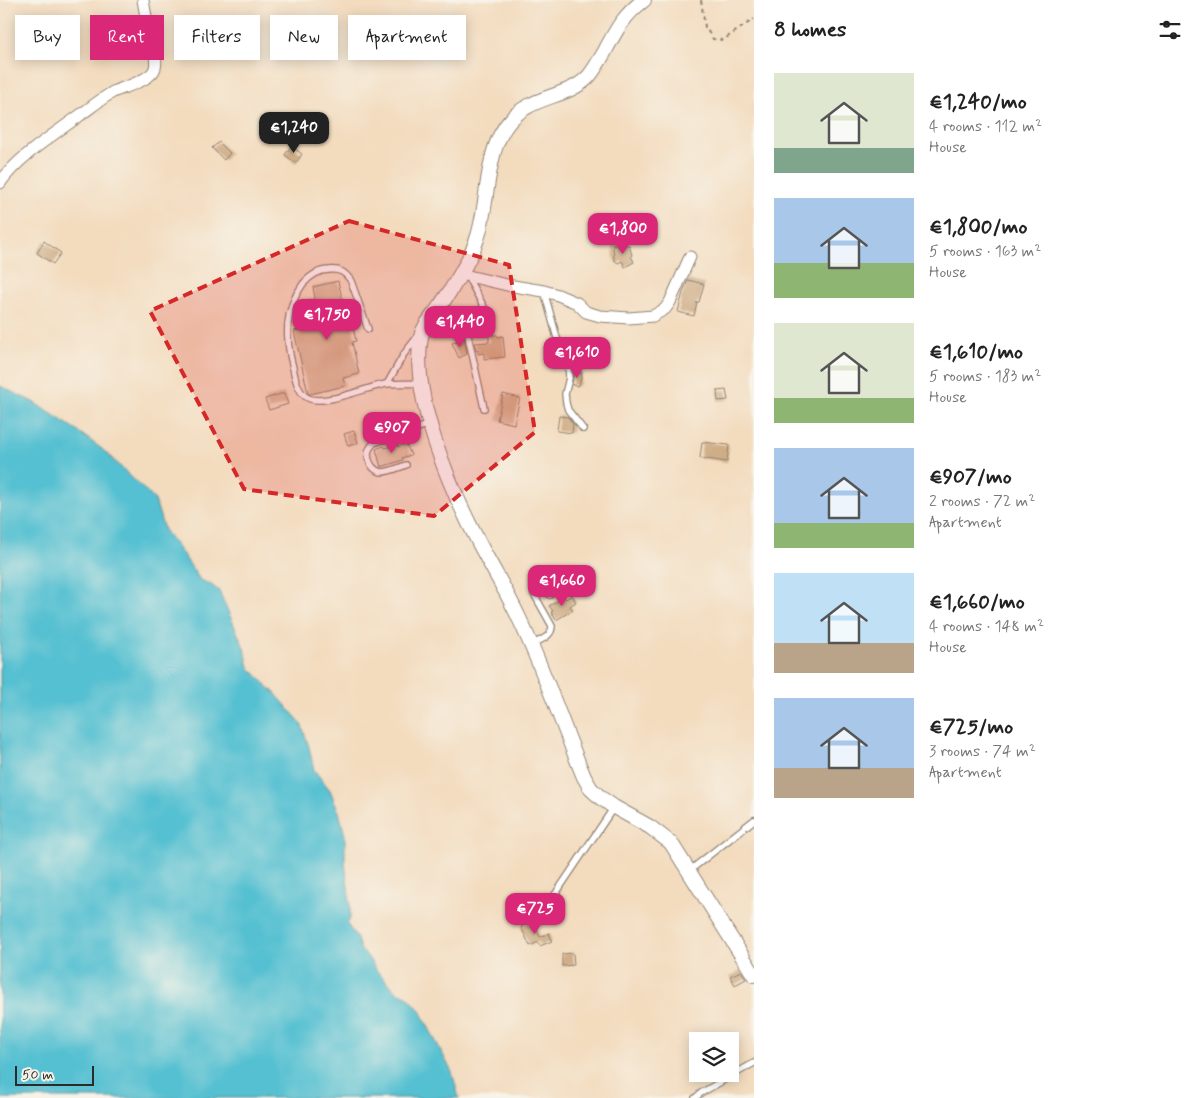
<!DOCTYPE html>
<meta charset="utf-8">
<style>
:root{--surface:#fff;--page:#f6f6f6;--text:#222;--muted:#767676;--accent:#db2777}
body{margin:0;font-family:Mynerve,sans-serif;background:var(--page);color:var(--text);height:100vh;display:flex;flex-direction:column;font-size:19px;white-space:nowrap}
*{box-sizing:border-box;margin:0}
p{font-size:16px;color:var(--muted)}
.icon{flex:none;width:28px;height:28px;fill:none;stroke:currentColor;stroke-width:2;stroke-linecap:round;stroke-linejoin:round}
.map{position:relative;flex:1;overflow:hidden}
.side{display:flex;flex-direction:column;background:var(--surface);width:450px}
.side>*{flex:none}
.guide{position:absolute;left:15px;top:15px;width:475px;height:45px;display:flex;gap:10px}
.fabs{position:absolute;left:689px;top:1032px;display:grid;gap:10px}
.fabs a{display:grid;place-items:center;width:50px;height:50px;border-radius:0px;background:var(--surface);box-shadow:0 2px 12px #0003;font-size:25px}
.scale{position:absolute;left:15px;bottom:12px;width:79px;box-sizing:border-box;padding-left:5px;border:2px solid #2b2b2b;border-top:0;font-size:14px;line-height:18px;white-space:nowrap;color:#2b2b2b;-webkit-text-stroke:4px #f7f3e8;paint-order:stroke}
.price{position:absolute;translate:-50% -42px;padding:0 11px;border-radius:10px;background:var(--accent);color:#fff;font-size:16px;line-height:32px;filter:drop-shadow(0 1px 2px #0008)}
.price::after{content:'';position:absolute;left:50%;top:30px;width:15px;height:11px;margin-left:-8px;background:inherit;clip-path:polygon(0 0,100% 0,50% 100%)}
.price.on{background:#222;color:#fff}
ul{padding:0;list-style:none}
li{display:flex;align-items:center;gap:15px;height:125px;padding:0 20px}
li span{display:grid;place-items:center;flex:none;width:140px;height:100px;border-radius:0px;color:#555}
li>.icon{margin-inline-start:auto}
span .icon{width:60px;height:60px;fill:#fffc;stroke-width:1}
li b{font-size:21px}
h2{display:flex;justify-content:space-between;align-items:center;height:60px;padding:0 20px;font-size:21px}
.tag{padding:0 18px;border-radius:0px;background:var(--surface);box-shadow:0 2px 12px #0003;font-size:18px;line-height:45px}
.tag.on{background:var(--accent);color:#fff}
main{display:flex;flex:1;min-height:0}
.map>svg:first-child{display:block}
.water{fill:#55c0d1;stroke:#40767e}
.building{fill:#cfad87}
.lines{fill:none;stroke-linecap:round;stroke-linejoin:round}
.service-casing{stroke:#8f8374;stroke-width:8}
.minor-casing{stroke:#8f8374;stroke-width:13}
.tertiary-casing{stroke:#8f8374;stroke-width:16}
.path{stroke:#8f8374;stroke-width:2;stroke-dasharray:4 4;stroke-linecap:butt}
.service{stroke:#fff;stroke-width:5.5}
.minor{stroke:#fff;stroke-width:11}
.tertiary{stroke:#fff;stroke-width:14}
.marked{fill:#d62828;fill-opacity:0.2;stroke:#d62828;stroke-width:4;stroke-dasharray:10 6;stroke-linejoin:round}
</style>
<main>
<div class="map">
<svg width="754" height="1098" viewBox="0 0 754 1098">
<rect width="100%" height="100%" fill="#f7f3e8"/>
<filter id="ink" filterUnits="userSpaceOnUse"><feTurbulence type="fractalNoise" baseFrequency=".02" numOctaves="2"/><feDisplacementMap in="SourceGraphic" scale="10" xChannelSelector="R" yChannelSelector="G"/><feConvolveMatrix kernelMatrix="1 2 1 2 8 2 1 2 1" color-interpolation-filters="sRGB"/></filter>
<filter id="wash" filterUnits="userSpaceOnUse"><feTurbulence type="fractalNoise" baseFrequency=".0096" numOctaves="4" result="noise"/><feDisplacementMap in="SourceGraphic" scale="20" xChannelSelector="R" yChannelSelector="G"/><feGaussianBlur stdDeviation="1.12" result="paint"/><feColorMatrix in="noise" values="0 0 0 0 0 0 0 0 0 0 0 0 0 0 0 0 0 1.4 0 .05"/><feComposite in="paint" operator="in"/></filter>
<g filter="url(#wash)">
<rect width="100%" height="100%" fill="#f3dbbe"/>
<path class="water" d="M 0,386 L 33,402 L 69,425 L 102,449 L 155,500 L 164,530 L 184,556 L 200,580 L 210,584 L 219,591 L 245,650 L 249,667 L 260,678 L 266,685 L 274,692 L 301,723 L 309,747 L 314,770 L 330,790 L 339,812 L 345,835 L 345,863 L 350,904 L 350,919 L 347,924 L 357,939 L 360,949 L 367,956 L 376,970 L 397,992 L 407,996 L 419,1009 L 452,1072 L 459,1098 L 0,1098 Z"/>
<g id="blocks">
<g class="building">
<path d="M 219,142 L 230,153 L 224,160 L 212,148 Z"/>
<path d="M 291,146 L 302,154 L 296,163 L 285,155 Z"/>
<path d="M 44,241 L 61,253 L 53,264 L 37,253 Z"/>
<path d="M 613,245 L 629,245 L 632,255 L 631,256 L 634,262 L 625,267 L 622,261 L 618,263 L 614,260 Z"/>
<path d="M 688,280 L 704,284 L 699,302 L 697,302 L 694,316 L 678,312 L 683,292 Z"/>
<path d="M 338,281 L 343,302 L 347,301 L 356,341 L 352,342 L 359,374 L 343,378 L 345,386 L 310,394 L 308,393 L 294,331 L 310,328 L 304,301 L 315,299 L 313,287 Z"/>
<path d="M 489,335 L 497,335 L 498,337 L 503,336 L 505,357 L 484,359 L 484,353 L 478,354 L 478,350 L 476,351 L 475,343 L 489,342 Z"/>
<path d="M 464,338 L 467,354 L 459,358 L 452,343 Z"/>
<path d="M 574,372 L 582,373 L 579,386 L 572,385 Z"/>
<path d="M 726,390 L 728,400 L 718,401 L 717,391 Z"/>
<path d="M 284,393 L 288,404 L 269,410 L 265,399 Z"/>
<path d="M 503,394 L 520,398 L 514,424 L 497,420 Z"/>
<path d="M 559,416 L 568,417 L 573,424 L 572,433 L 557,431 Z"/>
<path d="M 354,431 L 358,443 L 348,446 L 344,434 Z"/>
<path d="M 702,442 L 729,445 L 727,462 L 700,458 Z"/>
<path d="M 398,444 L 398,447 L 406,444 L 411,455 L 402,458 L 403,460 L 381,467 L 376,449 L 384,446 L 385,448 Z"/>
<path d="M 572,595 L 576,602 L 570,606 L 573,610 L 556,620 L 551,612 L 553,611 L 549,606 L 564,597 L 566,599 Z"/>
<path d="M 533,921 L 540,937 L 549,933 L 552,941 L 540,946 L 538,942 L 530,946 L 521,927 Z"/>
<path d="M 573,953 L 574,965 L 562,966 L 562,954 Z"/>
<path d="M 741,971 L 746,979 L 735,985 L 730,976 Z"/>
</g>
</g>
</g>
<g filter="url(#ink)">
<use href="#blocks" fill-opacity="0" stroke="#8f8374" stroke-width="1"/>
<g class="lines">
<g class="service-casing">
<g id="service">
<path d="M 467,276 L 490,318"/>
<path d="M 544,291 L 557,338 L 568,363 L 569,378 L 565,394 L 566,403 L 568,410 L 583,429"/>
<path d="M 441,305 C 452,313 461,320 467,331 L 484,408"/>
<path d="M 368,329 L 351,281 C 345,272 340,269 329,270 C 318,270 310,276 303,284 C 284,310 285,338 293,368 C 295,378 298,393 308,398 C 325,406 367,387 386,384 C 398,383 410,384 421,383"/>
<path d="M 387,384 L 404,354 L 418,336"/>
<path d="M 406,465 C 398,468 389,472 382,472 C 373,471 368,462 368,454 C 368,449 371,446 374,443 L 430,424"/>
<path d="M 531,645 C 540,640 552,637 552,626 L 534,594 L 534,589 L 536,587 L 541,586 L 550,595"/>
<path d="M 689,871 L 754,820"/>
<path d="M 542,914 L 614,807"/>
<path d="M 695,1098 L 701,1093 L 754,1063"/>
</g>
</g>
<g class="minor-casing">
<g id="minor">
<path d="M 0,183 C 18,157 53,135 79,116 C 90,108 101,99 113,92 C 124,87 152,80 155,68 C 158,57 151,44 149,34 C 147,23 145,11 143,0"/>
<path d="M 460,274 L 507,285 L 544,291 L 558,295 L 577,303 L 586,312 L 600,316 L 629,318 L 653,316 L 665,309 L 670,302 L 690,257"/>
</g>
</g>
<g class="tertiary-casing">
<path id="tertiary" d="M 644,0 C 623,16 616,30 604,53 C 599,61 595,69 589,76 C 573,94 545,95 525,108 C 481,135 492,196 477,239 C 470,260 453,288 440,306 C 434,315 423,326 421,337 C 410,396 451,490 479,543 C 492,568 507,592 519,618 C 544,670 562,724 584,777 L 591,789 L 601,798 L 614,807 L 650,827 L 671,843 L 754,975"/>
</g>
<path class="path" d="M 701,0 L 705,27 L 713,39 L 723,40 L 754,19"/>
<use href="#service" class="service"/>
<use href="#minor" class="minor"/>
<use href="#tertiary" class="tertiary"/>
</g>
</g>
<path class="marked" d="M 349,221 L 509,265 L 535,432 L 434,516 L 244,489 L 150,311 Z"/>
</svg>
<div class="fabs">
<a><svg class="icon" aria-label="layers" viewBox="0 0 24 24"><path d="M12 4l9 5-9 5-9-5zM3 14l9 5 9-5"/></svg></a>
</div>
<div class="scale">50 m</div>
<b class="price on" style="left:294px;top:154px">€1,240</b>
<b class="price" style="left:623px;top:255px">€1,800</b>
<b class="price" style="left:327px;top:341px">€1,750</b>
<b class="price" style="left:460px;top:348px">€1,440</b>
<b class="price" style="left:577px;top:379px">€1,610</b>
<b class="price" style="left:392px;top:454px">€907</b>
<b class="price" style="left:562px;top:607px">€1,660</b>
<b class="price" style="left:535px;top:935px">€725</b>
<div class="guide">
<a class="tag">Buy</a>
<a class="tag on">Rent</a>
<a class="tag">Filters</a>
<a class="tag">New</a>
<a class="tag">Apartment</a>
</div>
</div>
<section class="side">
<h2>8 homes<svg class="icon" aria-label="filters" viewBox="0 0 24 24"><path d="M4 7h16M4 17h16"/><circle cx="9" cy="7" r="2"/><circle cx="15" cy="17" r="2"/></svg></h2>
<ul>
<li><span style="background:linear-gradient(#dfe7d0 75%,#7fa58c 0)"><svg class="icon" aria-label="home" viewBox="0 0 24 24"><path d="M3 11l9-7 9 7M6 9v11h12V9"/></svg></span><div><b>€1,240/mo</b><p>4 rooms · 112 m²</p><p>House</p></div></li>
<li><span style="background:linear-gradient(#a9c7e8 65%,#8fb573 0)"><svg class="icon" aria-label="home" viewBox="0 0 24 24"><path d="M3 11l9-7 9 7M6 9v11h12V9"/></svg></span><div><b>€1,800/mo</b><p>5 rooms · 163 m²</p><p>House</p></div></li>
<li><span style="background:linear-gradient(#dfe7d0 75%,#8fb573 0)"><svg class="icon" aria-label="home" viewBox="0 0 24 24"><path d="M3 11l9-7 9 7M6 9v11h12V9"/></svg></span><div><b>€1,610/mo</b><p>5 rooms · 183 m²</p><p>House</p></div></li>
<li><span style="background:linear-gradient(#a9c7e8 75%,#8fb573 0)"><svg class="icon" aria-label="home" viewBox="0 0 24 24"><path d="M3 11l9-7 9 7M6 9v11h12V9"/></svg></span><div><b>€907/mo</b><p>2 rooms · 72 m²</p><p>Apartment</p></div></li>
<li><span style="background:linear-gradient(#bfe0f5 70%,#b9a48a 0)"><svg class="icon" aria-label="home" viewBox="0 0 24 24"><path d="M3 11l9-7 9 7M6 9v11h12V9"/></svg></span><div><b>€1,660/mo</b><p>4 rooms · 148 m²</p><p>House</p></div></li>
<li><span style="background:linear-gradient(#a9c7e8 70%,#b9a48a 0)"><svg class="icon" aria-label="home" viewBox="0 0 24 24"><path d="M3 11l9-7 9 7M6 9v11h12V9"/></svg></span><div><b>€725/mo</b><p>3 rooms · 74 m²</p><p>Apartment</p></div></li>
</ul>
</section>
</main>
